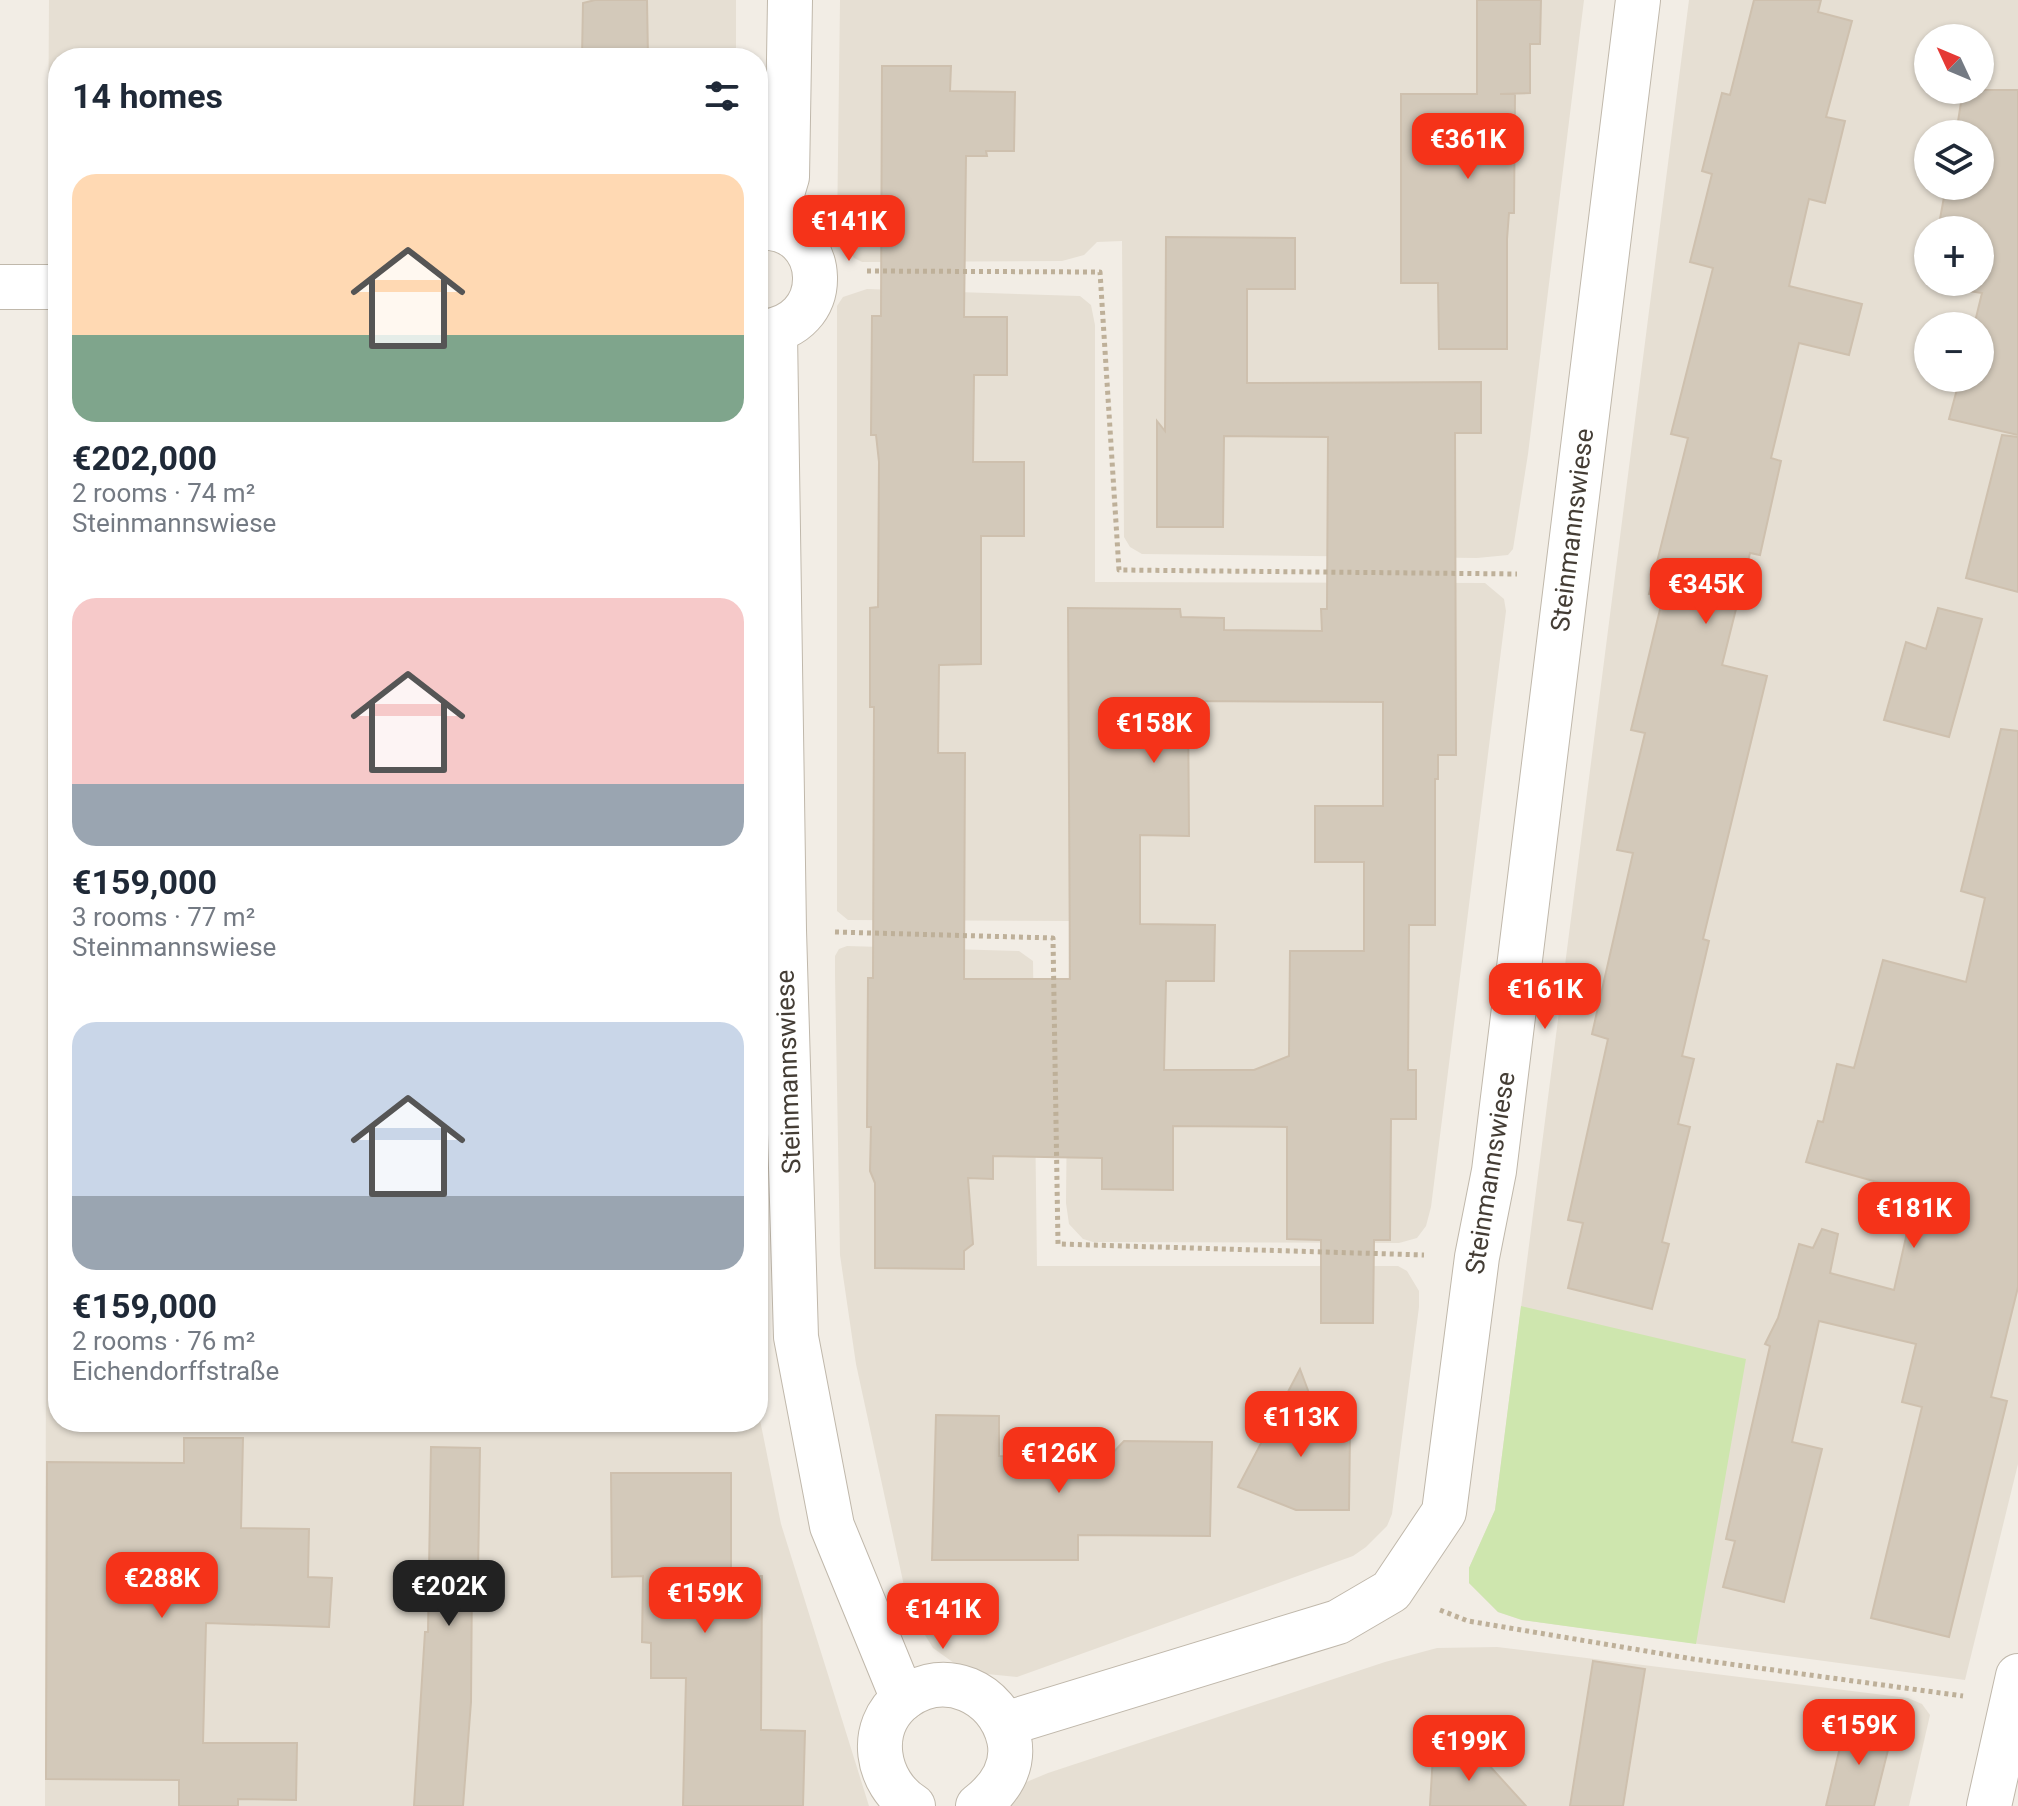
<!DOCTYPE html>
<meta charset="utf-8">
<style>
:root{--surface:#fff;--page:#f2f2f3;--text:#1f2937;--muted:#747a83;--accent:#f53319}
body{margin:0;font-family:Roboto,sans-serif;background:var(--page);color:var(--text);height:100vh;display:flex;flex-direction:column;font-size:30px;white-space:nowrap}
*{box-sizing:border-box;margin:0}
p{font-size:26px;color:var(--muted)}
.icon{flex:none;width:44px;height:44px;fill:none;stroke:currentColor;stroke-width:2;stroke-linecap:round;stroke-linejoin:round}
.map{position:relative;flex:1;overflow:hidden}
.side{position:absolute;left:48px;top:48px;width:720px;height:1384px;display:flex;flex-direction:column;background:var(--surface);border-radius:32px;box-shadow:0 2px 6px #0004}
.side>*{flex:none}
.needle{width:52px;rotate:314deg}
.buttons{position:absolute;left:1914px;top:24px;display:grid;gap:16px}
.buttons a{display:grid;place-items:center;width:80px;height:80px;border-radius:50%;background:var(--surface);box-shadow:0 2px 6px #0004;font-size:40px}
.price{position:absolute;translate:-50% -68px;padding:0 18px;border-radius:16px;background:var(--accent);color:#fff;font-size:26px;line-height:52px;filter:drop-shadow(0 2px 4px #0008)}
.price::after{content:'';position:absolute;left:50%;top:48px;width:24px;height:18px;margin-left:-12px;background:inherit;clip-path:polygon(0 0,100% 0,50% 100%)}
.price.current{background:#222;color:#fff}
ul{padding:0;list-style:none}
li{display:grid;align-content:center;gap:16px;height:424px;padding:0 24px}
li span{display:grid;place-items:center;height:248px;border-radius:24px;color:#555}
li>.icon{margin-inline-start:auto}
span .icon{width:144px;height:144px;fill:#fffc;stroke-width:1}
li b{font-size:34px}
h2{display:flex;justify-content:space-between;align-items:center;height:96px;padding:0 24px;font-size:34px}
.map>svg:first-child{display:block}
.residential{fill:#e6dfd3;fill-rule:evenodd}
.green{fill:#cee6ae}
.building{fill:#d3c9ba;stroke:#cec0ae;stroke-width:2;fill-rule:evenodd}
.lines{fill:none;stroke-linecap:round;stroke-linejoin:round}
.minor-casing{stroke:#c0b8ab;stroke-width:46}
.path{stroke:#beb099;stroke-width:5;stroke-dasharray:4 4;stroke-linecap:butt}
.minor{stroke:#fff;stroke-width:44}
.labels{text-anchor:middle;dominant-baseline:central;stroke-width:7;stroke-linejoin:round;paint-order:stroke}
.street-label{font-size:26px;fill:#443d35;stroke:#fff}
</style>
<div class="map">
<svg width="2018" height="1806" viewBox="0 0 2018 1806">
<rect width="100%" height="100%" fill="#f2ede5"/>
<g class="residential">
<path d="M 49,0 L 736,0 L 736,58 L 58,58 L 58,196 L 48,167 Z"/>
<path d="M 840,0 L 1584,0 L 1528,454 L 1513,549 L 1508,555 L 1477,558 L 1142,554 L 1130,547 L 1124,537 L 1122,241 L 1097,242 L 1084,255 L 1062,261 L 862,262 L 854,258 L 837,233 Z"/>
<path d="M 1689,0 L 2018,0 L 2018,1464 L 1965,1680 L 1522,1620 L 1498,1612 L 1469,1583 L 1469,1568 L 1495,1510 ZM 1928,38 L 1980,38 L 1980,90 L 1928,90 ZM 1928,134 L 1980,134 L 1980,186 L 1928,186 ZM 1928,230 L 1980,230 L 1980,282 L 1928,282 ZM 1928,326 L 1980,326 L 1980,378 L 1928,378 Z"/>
<path d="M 867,289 L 1080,296 L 1091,305 L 1095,325 L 1095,582 L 1485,583 L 1504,599 L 1506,611 L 1431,1207 L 1426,1226 L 1417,1238 L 1399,1243 L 1093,1242 L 1083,1239 L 1069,1224 L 1066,1203 L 1069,921 L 848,920 L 837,911 L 837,306 L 843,297 Z"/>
<path d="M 58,350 L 58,1422 L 758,1422 L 758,1410 L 781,1524 L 869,1806 L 45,1806 L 48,384 L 51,359 Z"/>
<path d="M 847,946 L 1019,951 L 1033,961 L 1037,1266 L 1398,1266 L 1407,1271 L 1419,1291 L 1419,1307 L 1392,1514 L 1387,1526 L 1366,1547 L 1353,1556 L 1017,1677 L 977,1673 L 954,1663 L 933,1648 L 909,1609 L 856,1364 L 840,1255 L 835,975 L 835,956 L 839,949 Z"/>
<path d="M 1497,1647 L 1908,1698 L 1922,1704 L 1930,1715 L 1909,1806 L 1004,1806 L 1024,1783 L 1048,1773 L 1385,1662 L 1437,1648 Z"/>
</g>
<path class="green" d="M 1521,1306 L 1746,1359 L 1696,1644 L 1522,1620 L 1498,1612 L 1469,1583 L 1469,1568 L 1495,1510 Z"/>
<g class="building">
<path d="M 595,0 L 647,0 L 648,58 L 582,58 L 583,3 Z"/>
<path d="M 1477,0 L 1541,0 L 1540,44 L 1530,44 L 1530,93 L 1500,94 L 1515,94 L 1514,213 L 1509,213 L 1507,239 L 1507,349 L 1439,349 L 1438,283 L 1401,283 L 1401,94 L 1477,94 Z"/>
<path d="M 1754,0 L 1821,0 L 1818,12 L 1852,21 L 1826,117 L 1845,121 L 1825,203 L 1809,199 L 1789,286 L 1862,304 L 1849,355 L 1799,343 L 1771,458 L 1781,461 L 1760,555 L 1750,553 L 1722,665 L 1767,676 L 1703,939 L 1709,941 L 1682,1056 L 1694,1059 L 1678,1124 L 1690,1127 L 1662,1242 L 1669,1244 L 1652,1309 L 1568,1288 L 1583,1223 L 1568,1220 L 1608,1039 L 1592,1034 L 1633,853 L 1617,850 L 1645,733 L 1631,730 L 1663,597 L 1649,594 L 1688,438 L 1671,434 L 1713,268 L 1690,262 L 1712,174 L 1702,171 L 1722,93 L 1730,95 Z"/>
<path d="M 882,66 L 951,66 L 950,91 L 1015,92 L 1014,151 L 986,151 L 987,156 L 966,156 L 964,317 L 1007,317 L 1007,375 L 974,375 L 973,462 L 1024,462 L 1024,536 L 981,536 L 981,664 L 939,665 L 938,753 L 965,753 L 964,979 L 1070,979 L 1068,608 L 1180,609 L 1181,617 L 1224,618 L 1224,630 L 1322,631 L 1321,609 L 1327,609 L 1328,437 L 1224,436 L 1223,527 L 1157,527 L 1157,421 L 1165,431 L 1166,237 L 1295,238 L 1295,289 L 1247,289 L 1247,383 L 1481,382 L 1481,433 L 1455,433 L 1456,755 L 1438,755 L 1438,779 L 1435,779 L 1435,925 L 1409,925 L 1408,1070 L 1416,1070 L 1416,1119 L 1391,1119 L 1390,1240 L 1374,1240 L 1373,1323 L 1321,1323 L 1321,1240 L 1287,1239 L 1287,1127 L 1173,1126 L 1173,1190 L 1102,1189 L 1102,1158 L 993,1156 L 993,1179 L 968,1178 L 973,1244 L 964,1251 L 964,1269 L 875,1268 L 875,1183 L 870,1171 L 871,1127 L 867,1127 L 868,978 L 873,978 L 874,707 L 870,707 L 870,608 L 878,607 L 879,462 L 876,435 L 871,435 L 872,316 L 881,316 ZM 1188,701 L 1383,702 L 1383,806 L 1315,806 L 1315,862 L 1364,862 L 1364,951 L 1290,951 L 1289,1056 L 1254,1070 L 1164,1070 L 1166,981 L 1214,981 L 1215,925 L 1140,924 L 1140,835 L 1189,836 Z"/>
<path d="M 1963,90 L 2018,90 L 2018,435 L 1949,419 L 1960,378 L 1980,378 L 1980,326 L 1974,326 L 1982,293 L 1928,285 L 1929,282 L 1980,282 L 1980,230 L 1938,230 L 1946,186 L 1980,186 L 1980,134 L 1956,134 Z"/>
<path d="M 2002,435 L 2018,437 L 2018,592 L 1966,578 Z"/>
<path d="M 1938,608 L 1982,619 L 1949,737 L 1884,720 L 1906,642 L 1926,649 Z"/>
<path d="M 2001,729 L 2018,731 L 2018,1287 L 1991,1397 L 2007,1401 L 1949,1637 L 1871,1618 L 1922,1407 L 1902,1402 L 1916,1344 L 1819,1321 L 1792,1442 L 1822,1449 L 1784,1602 L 1723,1587 L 1735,1541 L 1726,1539 L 1770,1346 L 1765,1344 L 1778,1318 L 1799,1244 L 1813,1248 L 1822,1229 L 1838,1234 L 1830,1273 L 1894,1290 L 1916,1193 L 1806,1162 L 1818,1121 L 1823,1122 L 1837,1064 L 1854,1068 L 1883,960 L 1966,982 L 1985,898 L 1961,891 Z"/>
<path d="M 1300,1369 L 1324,1433 L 1350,1433 L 1349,1510 L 1296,1510 L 1238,1487 Z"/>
<path d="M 936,1415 L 999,1416 L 999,1456 L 1108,1458 L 1124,1441 L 1212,1442 L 1210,1536 L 1078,1535 L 1078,1560 L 932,1560 Z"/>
<path d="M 184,1438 L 243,1438 L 241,1528 L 309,1529 L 308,1577 L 332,1578 L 329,1627 L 206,1623 L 203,1743 L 297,1743 L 296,1800 L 238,1799 L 238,1806 L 179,1806 L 179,1780 L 46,1779 L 47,1462 L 184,1463 Z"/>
<path d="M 431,1447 L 480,1448 L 478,1574 L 472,1574 L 471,1702 L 463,1806 L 414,1806 L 425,1632 L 428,1632 Z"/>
<path d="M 611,1473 L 731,1473 L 731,1576 L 762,1576 L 761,1730 L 805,1731 L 803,1806 L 683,1806 L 686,1678 L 651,1678 L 651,1643 L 642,1642 L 643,1576 L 612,1577 Z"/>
<path d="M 1593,1661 L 1645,1669 L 1623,1806 L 1570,1806 Z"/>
<path d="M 1846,1722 L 1892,1734 L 1874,1806 L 1826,1806 Z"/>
<path d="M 1460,1750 L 1477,1752 L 1526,1806 L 1430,1806 L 1433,1755 L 1452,1757 Z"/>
</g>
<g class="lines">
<g class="minor-casing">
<g id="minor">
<path d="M 772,227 L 787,177 L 790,0"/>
<path d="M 758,228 C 831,222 837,330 758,332"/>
<path d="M 0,287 L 58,287"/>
<path d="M 775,332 L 784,930 L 796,1337 L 832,1526 L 903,1699"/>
<path d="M 1005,1724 L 1338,1622 L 1391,1591 L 1444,1512 L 1477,1257 L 1494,1171 L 1638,0"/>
<path d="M 913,1806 C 876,1783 866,1727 904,1698 C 945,1668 998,1692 1009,1739 C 1015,1767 999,1790 978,1806"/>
<path d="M 1989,1806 L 2018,1676"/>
</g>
</g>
<g class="path">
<path d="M 867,271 L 1100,272 L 1119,570 L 1517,574"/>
<path d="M 835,932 L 1053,938 L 1058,1244 L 1424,1255"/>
<path d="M 1440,1610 L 1468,1621 L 1693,1659 L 1963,1696"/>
</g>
<use href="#minor" class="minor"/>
</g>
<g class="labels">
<g class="street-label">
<text transform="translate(1572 530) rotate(-83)">Steinmannswiese</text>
<text transform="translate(788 1072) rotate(-92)">Steinmannswiese</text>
<text transform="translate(1490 1173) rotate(-81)">Steinmannswiese</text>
</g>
</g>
</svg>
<div class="buttons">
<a><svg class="needle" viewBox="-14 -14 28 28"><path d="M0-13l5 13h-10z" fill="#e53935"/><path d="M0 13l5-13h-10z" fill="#747a83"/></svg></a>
<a><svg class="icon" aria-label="layers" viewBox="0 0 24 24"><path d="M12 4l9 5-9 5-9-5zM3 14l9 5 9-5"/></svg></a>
<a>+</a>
<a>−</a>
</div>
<b class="price" style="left:1468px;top:181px">€361K</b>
<b class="price" style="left:849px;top:263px">€141K</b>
<b class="price" style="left:1706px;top:626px">€345K</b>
<b class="price" style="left:1154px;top:765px">€158K</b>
<b class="price" style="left:1545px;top:1031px">€161K</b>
<b class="price" style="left:1914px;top:1250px">€181K</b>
<b class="price" style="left:1301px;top:1459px">€113K</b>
<b class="price" style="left:1059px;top:1495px">€126K</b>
<b class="price" style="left:162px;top:1620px">€288K</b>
<b class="price current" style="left:449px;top:1628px">€202K</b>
<b class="price" style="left:705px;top:1635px">€159K</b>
<b class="price" style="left:943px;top:1651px">€141K</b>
<b class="price" style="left:1859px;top:1767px">€159K</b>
<b class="price" style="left:1469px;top:1783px">€199K</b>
<section class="side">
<h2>14 homes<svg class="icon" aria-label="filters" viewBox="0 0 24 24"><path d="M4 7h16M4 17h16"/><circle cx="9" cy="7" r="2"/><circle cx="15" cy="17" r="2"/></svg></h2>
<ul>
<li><span style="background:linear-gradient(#ffd9b3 65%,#7fa58c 0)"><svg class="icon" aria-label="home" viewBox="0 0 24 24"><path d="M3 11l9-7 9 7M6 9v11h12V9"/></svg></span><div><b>€202,000</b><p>2 rooms · 74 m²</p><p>Steinmannswiese</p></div></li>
<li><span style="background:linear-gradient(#f6c9c9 75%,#9aa5b1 0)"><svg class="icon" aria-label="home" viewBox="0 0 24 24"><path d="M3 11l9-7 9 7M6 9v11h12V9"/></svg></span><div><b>€159,000</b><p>3 rooms · 77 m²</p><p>Steinmannswiese</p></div></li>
<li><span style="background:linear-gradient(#c9d6e8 70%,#9aa5b1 0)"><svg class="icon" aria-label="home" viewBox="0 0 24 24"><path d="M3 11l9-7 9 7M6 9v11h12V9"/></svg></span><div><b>€159,000</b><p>2 rooms · 76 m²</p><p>Eichendorffstraße</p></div></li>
</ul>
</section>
</div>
